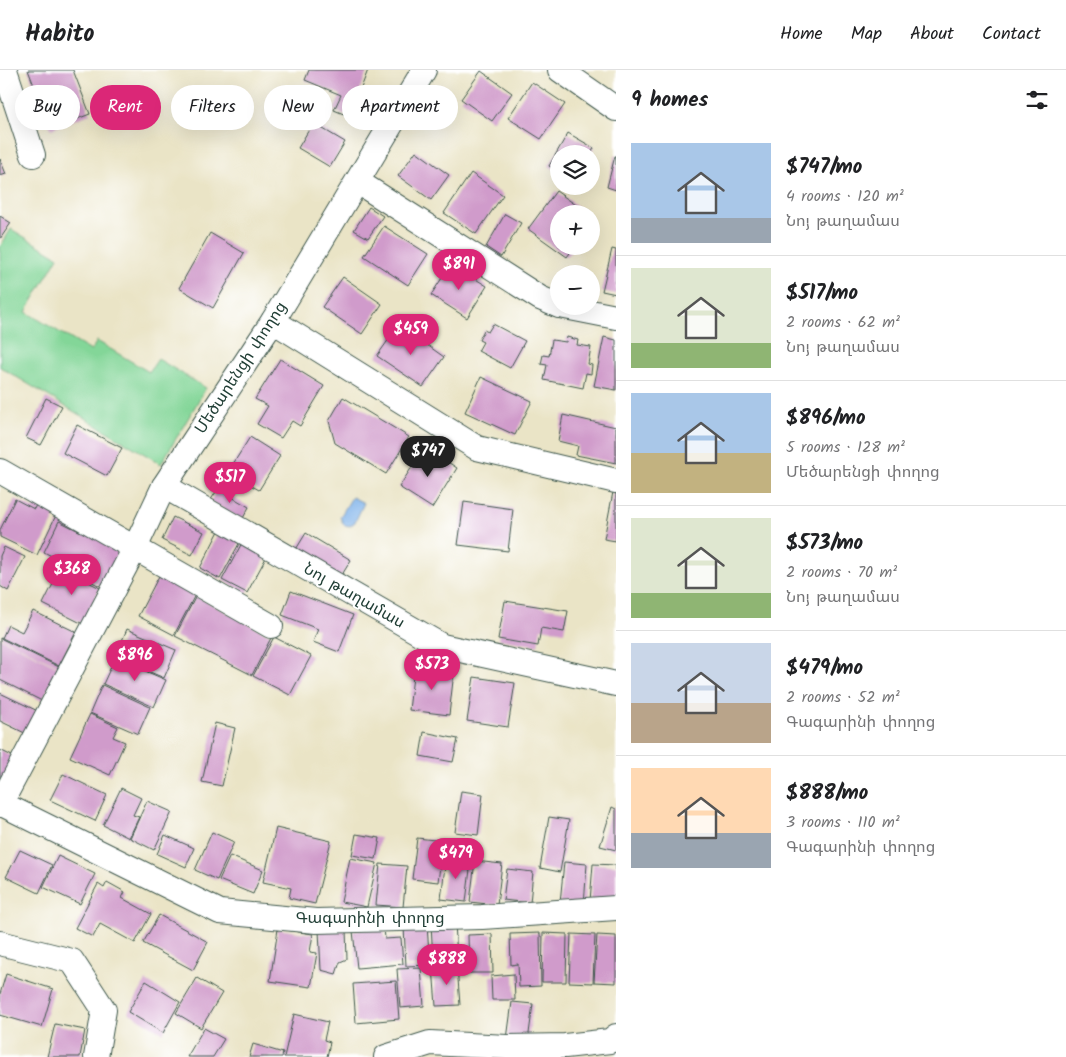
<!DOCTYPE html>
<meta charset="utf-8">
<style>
:root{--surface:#fff;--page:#f2f2f2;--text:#202124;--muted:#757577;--line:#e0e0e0;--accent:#db2777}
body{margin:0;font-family:Kalam,"Noto Sans Armenian",sans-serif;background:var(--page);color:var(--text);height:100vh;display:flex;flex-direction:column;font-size:19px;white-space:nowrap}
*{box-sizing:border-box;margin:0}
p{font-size:16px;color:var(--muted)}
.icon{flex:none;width:28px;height:28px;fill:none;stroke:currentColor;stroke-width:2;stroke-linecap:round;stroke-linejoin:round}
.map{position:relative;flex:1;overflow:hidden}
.drawer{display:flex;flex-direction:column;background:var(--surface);width:450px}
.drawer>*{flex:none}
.guide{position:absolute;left:15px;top:15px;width:475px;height:45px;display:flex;gap:10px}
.controls{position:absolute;left:550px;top:75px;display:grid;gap:10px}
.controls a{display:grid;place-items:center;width:50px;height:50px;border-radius:50%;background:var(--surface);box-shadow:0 5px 20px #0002;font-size:25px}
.price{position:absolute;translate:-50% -42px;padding:0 11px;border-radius:18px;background:var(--accent);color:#fff;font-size:16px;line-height:32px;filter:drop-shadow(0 1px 2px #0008)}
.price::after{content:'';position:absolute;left:50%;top:30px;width:15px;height:11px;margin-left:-8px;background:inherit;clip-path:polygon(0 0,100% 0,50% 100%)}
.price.active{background:#222;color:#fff}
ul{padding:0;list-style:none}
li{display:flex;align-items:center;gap:15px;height:125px;padding:0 15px}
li+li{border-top:1px solid var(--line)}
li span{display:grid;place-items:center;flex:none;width:140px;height:100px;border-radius:0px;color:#555}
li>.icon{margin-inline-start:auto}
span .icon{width:60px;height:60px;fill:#fffc;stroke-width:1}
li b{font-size:21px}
h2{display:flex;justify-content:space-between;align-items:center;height:60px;padding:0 15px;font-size:21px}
.pill{padding:0 18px;border-radius:22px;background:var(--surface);box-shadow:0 5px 20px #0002;font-size:18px;line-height:45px}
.pill.active{background:var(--accent);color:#fff}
header{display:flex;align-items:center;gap:30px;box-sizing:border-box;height:70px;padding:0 25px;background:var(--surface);border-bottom:1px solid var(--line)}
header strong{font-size:24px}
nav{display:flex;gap:28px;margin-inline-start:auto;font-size:18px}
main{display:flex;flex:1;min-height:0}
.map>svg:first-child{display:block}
.green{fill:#83d698;stroke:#518a66}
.water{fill:#7bb0e9;stroke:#4d768e}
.building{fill:#d09bcb}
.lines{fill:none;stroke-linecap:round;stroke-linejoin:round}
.minor-casing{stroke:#3d564a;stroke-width:26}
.minor{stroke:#fff;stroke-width:24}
.labels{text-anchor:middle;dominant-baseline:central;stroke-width:4;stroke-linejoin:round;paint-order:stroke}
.street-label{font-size:16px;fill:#1f3d34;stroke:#fff}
</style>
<header>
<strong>Habito</strong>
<nav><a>Home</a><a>Map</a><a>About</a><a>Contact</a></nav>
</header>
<main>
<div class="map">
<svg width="616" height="987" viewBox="0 0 616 987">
<rect width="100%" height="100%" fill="#fff"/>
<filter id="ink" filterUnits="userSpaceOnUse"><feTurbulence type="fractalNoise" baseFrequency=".02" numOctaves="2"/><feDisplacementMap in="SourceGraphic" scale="10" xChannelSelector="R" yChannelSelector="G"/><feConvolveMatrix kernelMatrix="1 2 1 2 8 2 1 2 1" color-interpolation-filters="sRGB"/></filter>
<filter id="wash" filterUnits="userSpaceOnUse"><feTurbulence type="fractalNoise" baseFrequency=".0096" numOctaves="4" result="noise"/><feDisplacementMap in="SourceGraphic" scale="20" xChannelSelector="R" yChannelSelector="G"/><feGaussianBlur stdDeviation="1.12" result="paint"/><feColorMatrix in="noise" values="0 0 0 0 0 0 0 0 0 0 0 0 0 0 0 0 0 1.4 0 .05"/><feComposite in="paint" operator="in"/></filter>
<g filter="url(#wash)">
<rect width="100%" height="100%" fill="#eae4c6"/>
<path class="green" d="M 11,159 L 58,187 L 26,242 L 91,281 L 97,271 L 149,302 L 158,289 L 206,318 L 161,394 L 0,297 L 0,177 Z"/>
<path class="water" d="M 352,427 L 364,433 L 355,452 L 350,456 L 344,455 L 340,447 Z"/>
<g id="blocks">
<g class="building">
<path d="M 28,0 L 73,0 L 90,44 L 51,59 Z"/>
<path d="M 309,0 L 368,0 L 356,31 L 387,44 L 380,59 L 334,40 L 341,25 L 305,10 Z"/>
<path d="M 481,1 L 512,23 L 492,51 L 461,29 Z"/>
<path d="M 532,12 L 565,34 L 541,69 L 508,48 Z"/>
<path d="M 313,53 L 345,72 L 330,97 L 298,78 Z"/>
<path d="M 568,63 L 594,78 L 591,84 L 559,84 L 559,102 L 549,96 Z"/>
<path d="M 416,81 L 449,105 L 431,130 L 398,106 Z"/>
<path d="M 615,86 L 616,86 L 616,120 L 607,117 Z"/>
<path d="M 0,89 L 6,104 L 0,106 Z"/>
<path d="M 471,103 L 503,125 L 476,164 L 444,143 Z"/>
<path d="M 556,121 L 589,144 L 559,144 L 559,176 L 575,176 L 567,187 L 528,159 Z"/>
<path d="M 369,137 L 383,146 L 368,168 L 354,160 Z"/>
<path d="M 505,144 L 521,153 L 501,187 L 486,177 Z"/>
<path d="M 0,146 L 11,153 L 0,169 Z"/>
<path d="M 384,156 L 428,184 L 408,215 L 364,186 Z"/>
<path d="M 210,163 L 244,183 L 213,238 L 179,218 Z"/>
<path d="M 612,179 L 616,180 L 616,224 L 602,221 Z"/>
<path d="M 451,194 L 487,216 L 467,248 L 431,225 Z"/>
<path d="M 343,207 L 382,234 L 362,264 L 322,237 Z"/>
<path d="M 493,254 L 525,271 L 510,298 L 478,281 L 483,272 L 479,270 L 484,260 L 488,262 Z"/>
<path d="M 399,255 L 444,287 L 423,317 L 377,286 Z"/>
<path d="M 567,267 L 578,270 L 577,275 L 591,277 L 588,294 L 592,295 L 591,304 L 586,303 L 583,318 L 544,310 L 547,295 L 541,294 L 543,285 L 549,286 L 552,270 L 566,272 Z"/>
<path d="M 604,267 L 616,270 L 616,320 L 594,316 Z"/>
<path d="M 280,289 L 324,316 L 300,356 L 292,351 L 281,368 L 257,354 L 268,336 L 255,329 Z"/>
<path d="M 481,307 L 532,331 L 515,365 L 465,342 Z"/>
<path d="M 343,327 L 409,367 L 386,404 L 335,373 L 329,351 Z"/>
<path d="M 46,328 L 62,336 L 41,375 L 26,368 Z"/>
<path d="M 563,345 L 616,357 L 616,393 L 576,385 L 578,376 L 558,371 Z"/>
<path d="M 77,355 L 122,378 L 107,406 L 63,383 Z"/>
<path d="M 250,367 L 280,386 L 259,420 L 228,402 Z"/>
<path d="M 425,377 L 457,398 L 432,438 L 399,417 Z"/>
<path d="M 218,419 L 249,437 L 242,450 L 210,431 Z"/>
<path d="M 613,422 L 616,422 L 616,471 L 604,469 Z"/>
<path d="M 15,429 L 34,439 L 39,429 L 59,439 L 37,485 L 0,467 L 0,460 Z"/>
<path d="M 464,432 L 513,439 L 508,481 L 458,475 Z"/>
<path d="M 173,447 L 204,462 L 192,485 L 162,470 Z"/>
<path d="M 59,451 L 81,462 L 84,456 L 122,483 L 104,518 L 57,494 L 59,490 L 44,482 Z"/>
<path d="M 220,459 L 241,470 L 220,509 L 200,498 Z"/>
<path d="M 306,463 L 351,490 L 340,508 L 295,481 Z"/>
<path d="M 243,471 L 268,484 L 247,523 L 222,510 Z"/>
<path d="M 4,477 L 25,487 L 8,521 L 0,516 L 0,486 Z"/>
<path d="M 61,498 L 100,518 L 83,554 L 43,534 Z"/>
<path d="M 159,506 L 195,525 L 174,565 L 138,546 Z"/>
<path d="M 291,521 L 353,545 L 339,582 L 313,572 L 318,559 L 282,545 Z"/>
<path d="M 196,526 L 272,566 L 252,605 L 175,566 Z"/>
<path d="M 505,531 L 568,541 L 564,562 L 541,558 L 538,576 L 498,569 Z"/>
<path d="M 33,541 L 76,562 L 59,596 L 2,568 L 8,555 L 22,562 Z"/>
<path d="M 127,559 L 176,580 L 164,608 L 115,587 Z"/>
<path d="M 274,567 L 311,586 L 290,625 L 253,606 Z"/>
<path d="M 0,568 L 59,597 L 42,631 L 0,610 Z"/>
<path d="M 115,588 L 166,610 L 154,637 L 103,614 Z"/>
<path d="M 414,598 L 454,602 L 449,645 L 409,640 Z"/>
<path d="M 474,607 L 515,613 L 508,657 L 467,651 Z"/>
<path d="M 102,615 L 150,637 L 138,664 L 90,643 Z"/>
<path d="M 0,623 L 44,644 L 33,667 L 0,651 Z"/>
<path d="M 90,644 L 118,657 L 113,667 L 125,672 L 110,705 L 70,687 Z"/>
<path d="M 215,653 L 235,658 L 222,716 L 202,712 Z"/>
<path d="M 424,662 L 458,669 L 453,692 L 420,686 Z"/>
<path d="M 0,680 L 18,689 L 0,712 Z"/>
<path d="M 63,704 L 107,725 L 95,751 L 50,730 Z"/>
<path d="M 121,718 L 141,728 L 133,745 L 139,747 L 129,768 L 103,755 Z"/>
<path d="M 461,721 L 483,724 L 478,765 L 455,762 Z"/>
<path d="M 147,731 L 172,742 L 154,780 L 130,768 Z"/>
<path d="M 612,737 L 616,739 L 616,780 L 600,776 Z"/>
<path d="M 549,747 L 569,750 L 560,802 L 540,798 Z"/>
<path d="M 276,758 L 331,771 L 315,834 L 289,828 L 291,818 L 263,812 Z"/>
<path d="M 212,762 L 234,772 L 217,810 L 195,800 Z"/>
<path d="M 356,764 L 380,768 L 376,789 L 352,785 Z"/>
<path d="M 165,765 L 194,778 L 186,797 L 157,784 Z"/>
<path d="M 417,768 L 443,771 L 438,812 L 412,809 Z"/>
<path d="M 20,780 L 52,795 L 39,823 L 6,807 Z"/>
<path d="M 58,786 L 95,804 L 80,834 L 43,817 Z"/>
<path d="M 230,786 L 263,800 L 253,824 L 219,810 Z"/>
<path d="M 350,788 L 377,793 L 367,837 L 341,832 Z"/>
<path d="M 446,788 L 471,791 L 466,832 L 441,829 Z"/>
<path d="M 475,791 L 502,794 L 497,835 L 470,832 Z"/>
<path d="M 564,792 L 587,794 L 584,835 L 560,833 Z"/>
<path d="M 380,794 L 407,796 L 403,837 L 376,835 Z"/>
<path d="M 593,794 L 616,795 L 616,833 L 590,831 Z"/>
<path d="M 507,799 L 533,802 L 530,833 L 503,830 Z"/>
<path d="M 107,812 L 125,822 L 122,828 L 151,844 L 135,873 L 100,854 L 93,867 L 75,858 L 98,814 L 104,818 Z"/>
<path d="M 159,845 L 208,872 L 193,900 L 143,873 Z"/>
<path d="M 455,851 L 457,890 L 433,891 L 431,853 Z"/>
<path d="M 427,856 L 430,895 L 406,896 L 404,857 Z"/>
<path d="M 384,857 L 385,869 L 401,868 L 403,894 L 357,898 L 353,861 Z"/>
<path d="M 278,859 L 313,864 L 310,882 L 317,883 L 311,917 L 270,911 Z"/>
<path d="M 346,860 L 347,889 L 340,892 L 336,904 L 321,900 L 319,861 Z"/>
<path d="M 540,863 L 541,916 L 519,917 L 518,894 L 511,895 L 510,864 Z"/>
<path d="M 543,863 L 567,864 L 566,912 L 542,912 Z"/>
<path d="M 492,864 L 493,903 L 469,903 L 468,865 Z"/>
<path d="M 571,864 L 595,865 L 593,913 L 569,912 Z"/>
<path d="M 597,865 L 616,866 L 616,913 L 594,912 Z"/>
<path d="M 457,896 L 460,935 L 436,936 L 433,897 Z"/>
<path d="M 421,898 L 424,936 L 400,938 L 397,899 Z"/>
<path d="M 6,904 L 53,919 L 42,957 L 0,945 L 0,924 Z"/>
<path d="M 514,904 L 515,930 L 492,930 L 491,906 Z"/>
<path d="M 197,908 L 222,923 L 201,958 L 176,943 Z"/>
<path d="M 146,911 L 180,932 L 163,963 L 128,942 Z"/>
<path d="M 396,911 L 399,949 L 356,953 L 353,914 Z"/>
<path d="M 512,932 L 533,934 L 528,971 L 507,969 Z"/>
<path d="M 294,944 L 328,952 L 324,970 L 330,972 L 327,987 L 284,987 Z"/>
<path d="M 55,954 L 85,960 L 80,987 L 47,987 Z"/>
<path d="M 204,958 L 224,969 L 213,987 L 187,987 Z"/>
<path d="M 253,974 L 283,983 L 282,987 L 249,987 Z"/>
</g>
</g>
</g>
<g filter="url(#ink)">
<use href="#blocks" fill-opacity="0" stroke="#3d564a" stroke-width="1"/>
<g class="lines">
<g class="minor-casing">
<g id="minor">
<path d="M 5,0 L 33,85"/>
<path d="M 560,0 L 616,39"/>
<path d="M 358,112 L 540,228 L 559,236"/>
<path d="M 560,236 L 616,247"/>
<path d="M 273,251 L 477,378 L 616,411"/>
<path d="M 0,401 L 271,556"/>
<path d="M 164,416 L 442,576 L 616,614"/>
<path d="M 0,733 L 220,842 L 316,851 L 482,847 L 616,838"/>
<path d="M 0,735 L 135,478 L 164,416 L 273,251 L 424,0"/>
<path d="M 0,873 L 72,891 L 104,940 L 96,987"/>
<path d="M 386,987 L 430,973 L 507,977 L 565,976 L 610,971 L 616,966"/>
</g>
</g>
<use href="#minor" class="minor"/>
</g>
</g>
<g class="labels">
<g class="street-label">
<text transform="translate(241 298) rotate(-57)">Մեծարենցի փողոց</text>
<text transform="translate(354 526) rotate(30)">Նոյ թաղամաս</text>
<text x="370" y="848">Գագարինի փողոց</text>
</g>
</g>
</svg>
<div class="controls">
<a><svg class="icon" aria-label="layers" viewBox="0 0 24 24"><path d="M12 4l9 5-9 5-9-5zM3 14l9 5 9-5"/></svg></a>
<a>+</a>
<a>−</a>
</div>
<b class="price" style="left:459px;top:221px">$891</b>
<b class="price" style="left:411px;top:286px">$459</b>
<b class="price active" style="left:428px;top:408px">$747</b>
<b class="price" style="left:230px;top:434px">$517</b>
<b class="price" style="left:72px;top:526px">$368</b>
<b class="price" style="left:135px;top:612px">$896</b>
<b class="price" style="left:432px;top:621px">$573</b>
<b class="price" style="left:456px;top:810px">$479</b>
<b class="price" style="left:447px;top:916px">$888</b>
<div class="guide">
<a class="pill">Buy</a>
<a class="pill active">Rent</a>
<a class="pill">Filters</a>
<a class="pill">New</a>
<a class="pill">Apartment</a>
</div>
</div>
<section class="drawer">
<h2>9 homes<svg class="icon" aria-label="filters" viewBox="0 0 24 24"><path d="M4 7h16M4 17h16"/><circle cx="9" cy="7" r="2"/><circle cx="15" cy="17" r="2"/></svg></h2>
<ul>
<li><span style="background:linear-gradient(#a9c7e8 75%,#9aa5b1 0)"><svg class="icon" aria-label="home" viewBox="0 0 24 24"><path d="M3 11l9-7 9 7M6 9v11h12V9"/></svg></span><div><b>$747/mo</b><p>4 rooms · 120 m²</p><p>Նոյ թաղամաս</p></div></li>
<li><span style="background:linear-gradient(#dfe7d0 75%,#8fb573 0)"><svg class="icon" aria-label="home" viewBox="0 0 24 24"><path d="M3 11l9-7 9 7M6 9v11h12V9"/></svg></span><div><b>$517/mo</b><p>2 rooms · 62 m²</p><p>Նոյ թաղամաս</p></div></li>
<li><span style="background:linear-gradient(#a9c7e8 60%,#c2b280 0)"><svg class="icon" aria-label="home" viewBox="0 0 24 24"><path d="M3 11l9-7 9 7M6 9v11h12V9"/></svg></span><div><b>$896/mo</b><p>5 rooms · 128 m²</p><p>Մեծարենցի փողոց</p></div></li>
<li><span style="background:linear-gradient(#dfe7d0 75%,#8fb573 0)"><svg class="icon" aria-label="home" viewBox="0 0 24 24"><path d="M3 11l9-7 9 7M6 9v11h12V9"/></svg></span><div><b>$573/mo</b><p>2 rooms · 70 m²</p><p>Նոյ թաղամաս</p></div></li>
<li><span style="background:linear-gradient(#c9d6e8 60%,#b9a48a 0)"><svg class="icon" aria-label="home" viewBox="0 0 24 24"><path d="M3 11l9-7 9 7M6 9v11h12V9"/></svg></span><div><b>$479/mo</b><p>2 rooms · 52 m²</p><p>Գագարինի փողոց</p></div></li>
<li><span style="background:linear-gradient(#ffd9b3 65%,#9aa5b1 0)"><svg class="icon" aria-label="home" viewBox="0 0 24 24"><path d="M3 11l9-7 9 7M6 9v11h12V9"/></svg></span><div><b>$888/mo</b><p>3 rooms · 110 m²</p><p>Գագարինի փողոց</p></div></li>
</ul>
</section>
</main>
